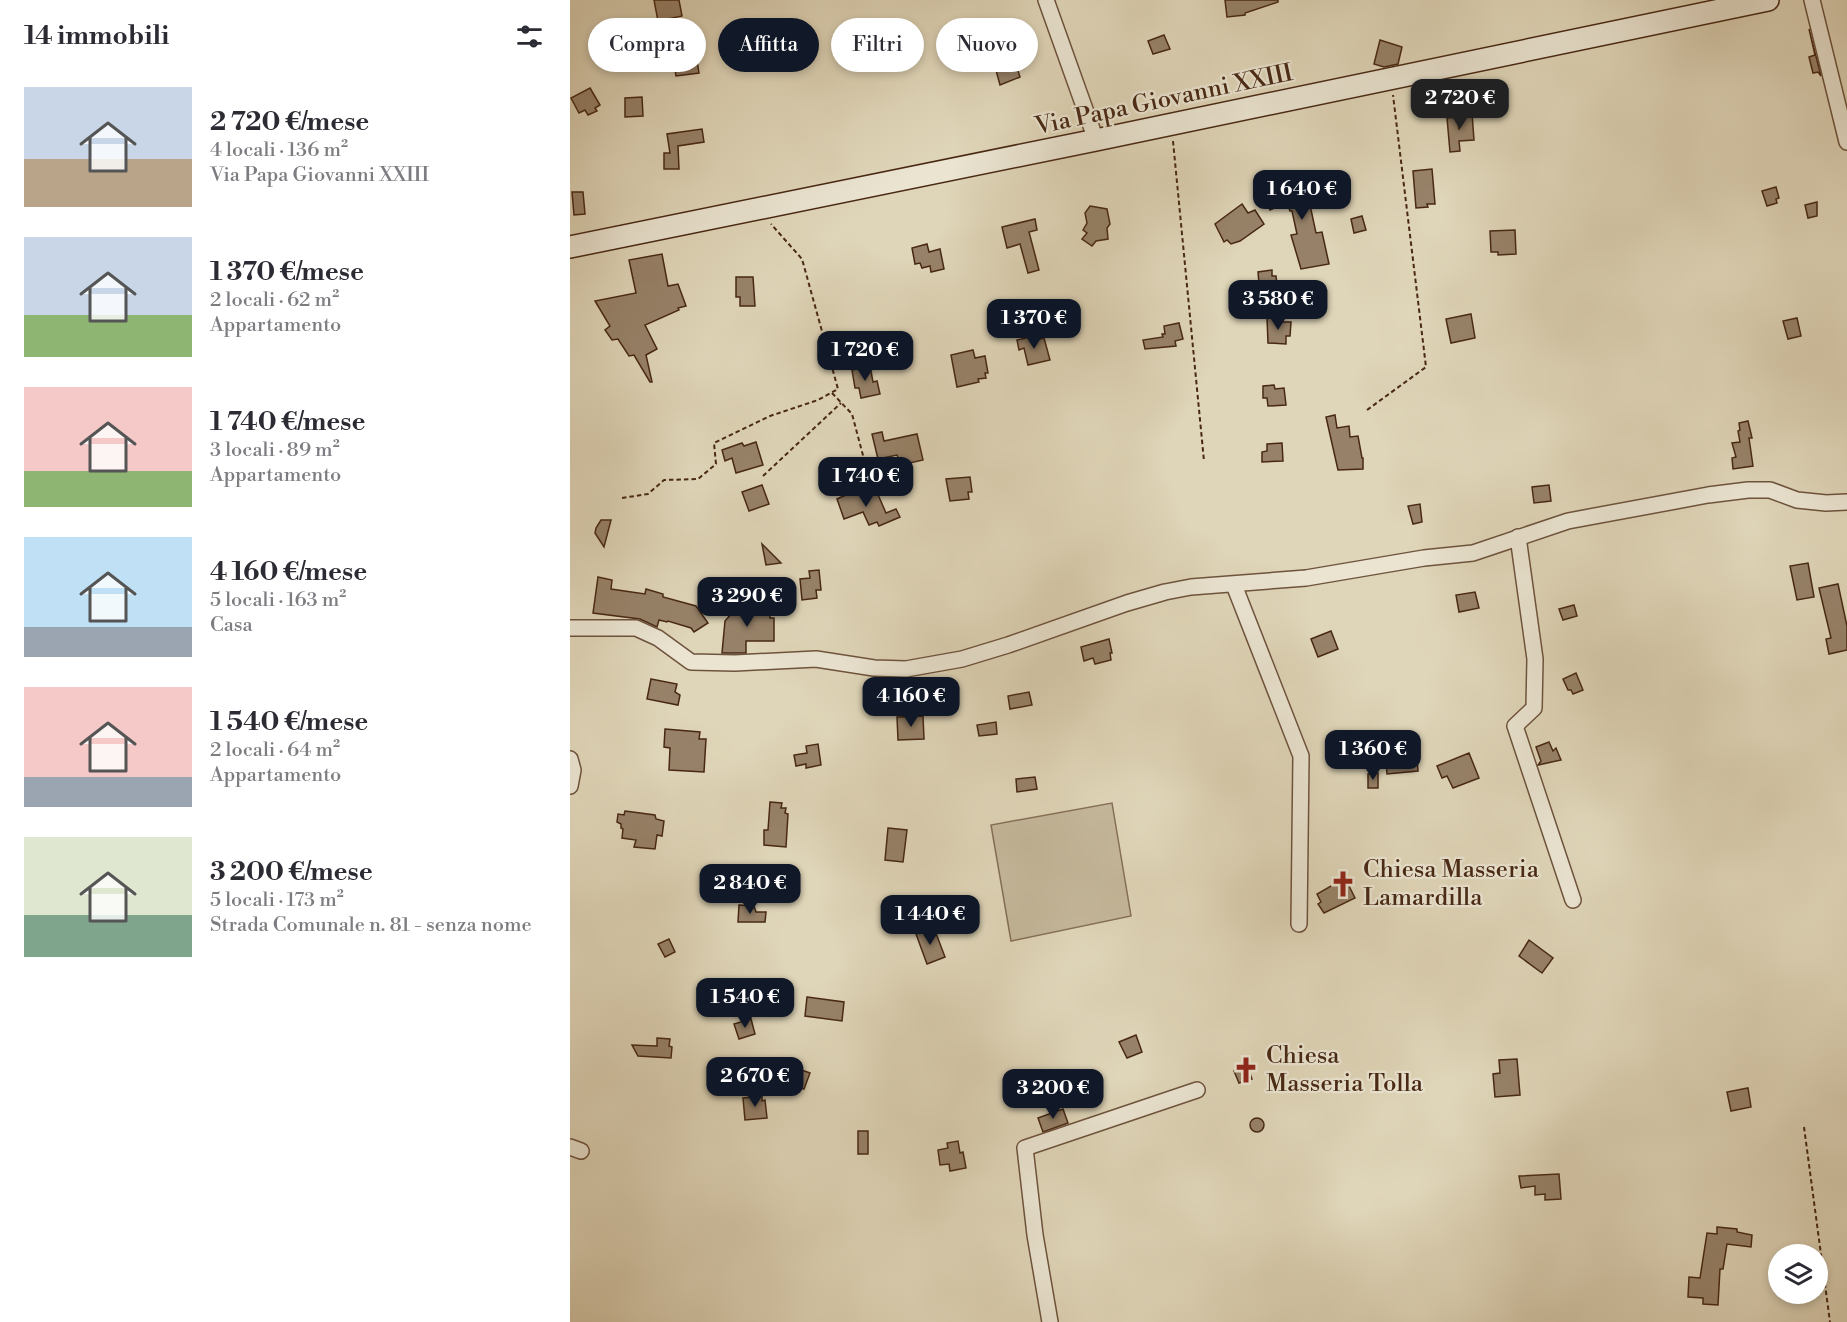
<!DOCTYPE html>
<html lang="it">
<meta charset="utf-8">
<style>
:root{--surface:#fff;--page:#f2f2f3;--text:#2b2b33;--muted:#7c7c81;--accent:#111827}
body{margin:0;font-family:"Libre Bodoni",serif;background:var(--page);color:var(--text);height:100vh;display:flex;flex-direction:column;font-size:22px;white-space:nowrap}
*{box-sizing:border-box;margin:0}
p{font-size:20px;color:var(--muted)}
.icon{flex:none;width:33px;height:33px;fill:none;stroke:currentColor;stroke-width:2;stroke-linecap:round;stroke-linejoin:round}
.map{position:relative;flex:1;overflow:hidden}
.drawer{display:flex;flex-direction:column;background:var(--surface);width:570px}
.drawer>*{flex:none}
.top-card{position:absolute;left:18px;top:18px;width:570px;height:54px;display:flex;gap:12px}
.fabs{position:absolute;left:1198px;top:1244px;display:grid;gap:12px}
.fabs a{display:grid;place-items:center;width:60px;height:60px;border-radius:50%;background:var(--surface);box-shadow:0 3px 9px #0003;font-size:30px}
.price{position:absolute;translate:-50% -51px;padding:0 14px;border-radius:12px;background:var(--accent);color:#fff;font-size:20px;line-height:39px;filter:drop-shadow(0 2px 3px #0008)}
.price::after{content:'';position:absolute;left:50%;top:36px;width:18px;height:14px;margin-left:-9px;background:inherit;clip-path:polygon(0 0,100% 0,50% 100%)}
.price.selected{background:#222;color:#fff}
ul{padding:0;list-style:none}
li{display:flex;align-items:center;gap:18px;height:150px;padding:0 24px}
li span{display:grid;place-items:center;flex:none;width:168px;height:120px;border-radius:0px;color:#555}
li>.icon{margin-inline-start:auto}
span .icon{width:72px;height:72px;fill:#fffc;stroke-width:1}
li b{font-size:26px}
h2{display:flex;justify-content:space-between;align-items:center;height:72px;padding:0 24px;font-size:26px}
.tag{padding:0 21px;border-radius:27px;background:var(--surface);box-shadow:0 3px 9px #0003;font-size:21px;line-height:54px}
.tag.selected{background:var(--accent);color:#fff}
main{display:flex;flex:1;min-height:0}
.map>svg:first-child{display:block}
.green{fill:#c5b89c;stroke:#867058;stroke-width:1.5}
.building{fill:#978269;stroke:#482814;stroke-width:1.5}
.lines{fill:none;stroke-linecap:round;stroke-linejoin:round}
.street-casing{stroke:#6e533d;stroke-width:18}
.secondary-casing{stroke:#482814;stroke-width:24}
.path{stroke:#482814;stroke-width:2;stroke-dasharray:4.5 3;stroke-linecap:butt}
.street{stroke:#eae4d1;stroke-width:15}
.secondary{stroke:#eae4d1;stroke-width:21}
.labels{text-anchor:middle;dominant-baseline:central;stroke-width:4.5;stroke-linejoin:round;paint-order:stroke}
.street-label{font-size:24px;fill:#482814;stroke:#eae4d1}
.poi-label{font-size:24px;fill:#482814;stroke:#eae4d1;text-anchor:start}
</style>
<main>
<section class="drawer">
<h2>14 immobili<svg class="icon" aria-label="filters" viewBox="0 0 24 24"><path d="M4 7h16M4 17h16"/><circle cx="9" cy="7" r="2"/><circle cx="15" cy="17" r="2"/></svg></h2>
<ul>
<li><span style="background:linear-gradient(#c9d6e8 60%,#b9a48a 0)"><svg class="icon" aria-label="home" viewBox="0 0 24 24"><path d="M3 11l9-7 9 7M6 9v11h12V9"/></svg></span><div><b>2 720 €/mese</b><p>4 locali · 136 m²</p><p>Via Papa Giovanni XXIII</p></div></li>
<li><span style="background:linear-gradient(#c9d6e8 65%,#8fb573 0)"><svg class="icon" aria-label="home" viewBox="0 0 24 24"><path d="M3 11l9-7 9 7M6 9v11h12V9"/></svg></span><div><b>1 370 €/mese</b><p>2 locali · 62 m²</p><p>Appartamento</p></div></li>
<li><span style="background:linear-gradient(#f6c9c9 70%,#8fb573 0)"><svg class="icon" aria-label="home" viewBox="0 0 24 24"><path d="M3 11l9-7 9 7M6 9v11h12V9"/></svg></span><div><b>1 740 €/mese</b><p>3 locali · 89 m²</p><p>Appartamento</p></div></li>
<li><span style="background:linear-gradient(#bfe0f5 75%,#9aa5b1 0)"><svg class="icon" aria-label="home" viewBox="0 0 24 24"><path d="M3 11l9-7 9 7M6 9v11h12V9"/></svg></span><div><b>4 160 €/mese</b><p>5 locali · 163 m²</p><p>Casa</p></div></li>
<li><span style="background:linear-gradient(#f6c9c9 75%,#9aa5b1 0)"><svg class="icon" aria-label="home" viewBox="0 0 24 24"><path d="M3 11l9-7 9 7M6 9v11h12V9"/></svg></span><div><b>1 540 €/mese</b><p>2 locali · 64 m²</p><p>Appartamento</p></div></li>
<li><span style="background:linear-gradient(#dfe7d0 65%,#7fa58c 0)"><svg class="icon" aria-label="home" viewBox="0 0 24 24"><path d="M3 11l9-7 9 7M6 9v11h12V9"/></svg></span><div><b>3 200 €/mese</b><p>5 locali · 173 m²</p><p>Strada Comunale n. 81 - senza nome</p></div></li>
</ul>
</section>
<div class="map">
<svg width="1277" height="1322" viewBox="0 0 1277 1322">
<rect width="100%" height="100%" fill="#dfd5b8"/>
<filter id="stains"><feTurbulence type="fractalNoise" baseFrequency=".00333" numOctaves="4"/><feColorMatrix values="0 0 0 0 .2 0 0 0 0 .09 0 0 0 0 .02 0 0 0 .5 -.17"/></filter>
<radialGradient id="worn" r=".72"><stop offset=".6" stop-color="#630" stop-opacity="0"/><stop offset="1" stop-color="#630" stop-opacity=".3"/></radialGradient>
<path class="green" d="M 542,803 L 561,916 L 441,941 L 421,825 Z"/>
<g class="building">
<path d="M 84,0 L 109,0 L 112,16 L 88,21 Z"/>
<path d="M 655,0 L 708,0 L 708,2 L 675,13 L 675,15 L 657,17 Z"/>
<path d="M 1239,29 L 1251,76 L 1248,72 L 1243,73 L 1239,57 L 1245,55 Z"/>
<path d="M 594,35 L 600,49 L 583,54 L 578,41 Z"/>
<path d="M 810,40 L 832,47 L 828,64 L 814,67 L 804,64 Z"/>
<path d="M 126,54 L 129,73 L 106,76 L 103,58 Z"/>
<path d="M 437,58 L 440,67 L 446,64 L 450,77 L 430,85 L 424,63 Z"/>
<path d="M 20,88 L 30,105 L 25,108 L 27,111 L 18,115 L 15,110 L 9,113 L 1,98 Z"/>
<path d="M 72,97 L 73,116 L 55,117 L 55,98 Z"/>
<path d="M 902,113 L 904,140 L 889,141 L 890,151 L 880,152 L 877,118 L 887,117 L 889,130 L 887,114 Z"/>
<path d="M 132,129 L 134,142 L 108,146 L 109,169 L 94,169 L 94,153 L 100,153 L 97,134 Z"/>
<path d="M 862,169 L 865,204 L 857,204 L 858,207 L 846,208 L 843,171 Z"/>
<path d="M 734,171 L 744,204 L 740,205 L 746,233 L 752,232 L 759,264 L 731,269 L 721,235 L 727,234 L 722,211 L 720,211 L 717,203 L 700,210 L 696,200 L 714,193 L 710,178 Z"/>
<path d="M 1206,187 L 1209,198 L 1206,199 L 1207,203 L 1197,206 L 1192,191 Z"/>
<path d="M 2,192 L 13,192 L 15,214 L 4,215 Z"/>
<path d="M 1247,202 L 1247,216 L 1238,218 L 1235,205 Z"/>
<path d="M 672,204 L 678,213 L 685,210 L 694,224 L 670,241 L 661,244 L 657,240 L 654,242 L 645,224 Z"/>
<path d="M 520,206 L 537,209 L 540,224 L 537,228 L 538,239 L 526,241 L 522,246 L 512,239 L 517,233 L 513,230 L 517,223 L 515,213 Z"/>
<path d="M 792,216 L 796,230 L 784,233 L 781,219 Z"/>
<path d="M 465,219 L 467,230 L 459,232 L 469,270 L 458,273 L 450,244 L 437,248 L 432,227 Z"/>
<path d="M 945,230 L 946,254 L 928,255 L 928,252 L 921,252 L 920,231 Z"/>
<path d="M 357,244 L 359,252 L 370,249 L 374,269 L 361,272 L 360,266 L 352,268 L 350,263 L 345,264 L 342,248 Z"/>
<path d="M 92,254 L 98,286 L 108,284 L 116,306 L 108,308 L 109,310 L 75,325 L 87,349 L 76,355 L 82,382 L 80,382 L 64,355 L 59,356 L 48,339 L 42,340 L 35,330 L 40,326 L 25,301 L 66,293 L 59,260 Z"/>
<path d="M 702,270 L 702,276 L 706,276 L 708,294 L 690,295 L 688,272 Z"/>
<path d="M 166,277 L 183,277 L 185,306 L 170,306 L 170,297 L 166,297 Z"/>
<path d="M 901,314 L 905,338 L 881,343 L 876,319 Z"/>
<path d="M 697,318 L 713,319 L 713,322 L 721,322 L 720,336 L 716,336 L 716,344 L 698,343 Z"/>
<path d="M 1227,318 L 1231,336 L 1218,339 L 1213,321 Z"/>
<path d="M 609,323 L 613,339 L 605,341 L 606,346 L 575,349 L 573,340 L 593,337 L 592,334 L 595,334 L 594,326 Z"/>
<path d="M 465,336 L 466,340 L 474,338 L 480,360 L 458,365 L 454,348 L 449,350 L 447,340 Z"/>
<path d="M 403,350 L 405,358 L 415,356 L 418,373 L 415,373 L 416,378 L 408,379 L 409,382 L 387,387 L 381,355 Z"/>
<path d="M 300,366 L 303,382 L 307,381 L 310,394 L 291,398 L 289,388 L 285,388 L 282,370 Z"/>
<path d="M 704,385 L 705,389 L 714,388 L 716,405 L 698,406 L 697,398 L 693,398 L 693,386 Z"/>
<path d="M 765,415 L 767,428 L 779,426 L 780,437 L 788,436 L 792,458 L 793,458 L 793,469 L 768,470 L 756,417 Z"/>
<path d="M 1178,421 L 1182,438 L 1179,438 L 1183,466 L 1163,469 L 1162,458 L 1166,457 L 1162,443 L 1170,442 L 1168,431 L 1170,430 L 1169,423 Z"/>
<path d="M 312,432 L 314,441 L 347,434 L 353,460 L 331,465 L 327,455 L 308,459 L 302,434 Z"/>
<path d="M 186,442 L 193,465 L 166,473 L 162,458 L 155,461 L 152,450 L 172,443 L 174,446 Z"/>
<path d="M 712,443 L 713,461 L 692,462 L 692,452 L 697,451 L 697,444 Z"/>
<path d="M 400,477 L 402,492 L 398,492 L 399,499 L 380,501 L 376,479 Z"/>
<path d="M 192,485 L 199,504 L 179,511 L 172,492 Z"/>
<path d="M 979,485 L 981,501 L 964,503 L 962,487 Z"/>
<path d="M 289,489 L 292,497 L 306,490 L 316,513 L 326,509 L 330,517 L 309,526 L 307,522 L 299,525 L 293,512 L 274,519 L 267,499 Z"/>
<path d="M 850,504 L 852,522 L 843,524 L 838,506 Z"/>
<path d="M 31,520 L 41,520 L 34,547 L 25,533 L 26,528 Z"/>
<path d="M 192,544 L 211,563 L 196,565 Z"/>
<path d="M 1238,563 L 1244,597 L 1227,600 L 1220,566 Z"/>
<path d="M 249,570 L 251,590 L 246,590 L 247,598 L 232,600 L 230,579 L 240,578 L 239,571 Z"/>
<path d="M 28,577 L 42,580 L 41,589 L 75,594 L 76,589 L 93,594 L 93,597 L 126,606 L 138,623 L 124,632 L 121,628 L 98,621 L 97,622 L 89,620 L 87,627 L 70,619 L 23,613 Z"/>
<path d="M 1268,584 L 1277,626 L 1277,650 L 1259,654 L 1256,639 L 1261,638 L 1249,588 Z"/>
<path d="M 150,587 L 171,588 L 171,602 L 132,602 L 134,592 L 150,594 Z"/>
<path d="M 905,592 L 909,608 L 889,612 L 886,595 Z"/>
<path d="M 1004,605 L 1007,616 L 993,620 L 989,609 Z"/>
<path d="M 168,606 L 200,606 L 200,618 L 204,618 L 204,641 L 176,641 L 176,653 L 152,653 L 155,621 Z"/>
<path d="M 761,631 L 768,649 L 748,657 L 741,639 Z"/>
<path d="M 539,639 L 542,653 L 540,653 L 541,660 L 525,664 L 523,658 L 514,661 L 511,647 Z"/>
<path d="M 1006,673 L 1013,690 L 1003,694 L 1001,690 L 998,690 L 993,679 Z"/>
<path d="M 81,679 L 107,684 L 105,692 L 110,695 L 108,705 L 77,699 Z"/>
<path d="M 459,692 L 462,705 L 440,709 L 438,696 Z"/>
<path d="M 353,716 L 354,739 L 328,740 L 327,717 Z"/>
<path d="M 426,722 L 427,734 L 409,736 L 407,725 Z"/>
<path d="M 95,729 L 130,732 L 129,739 L 136,739 L 134,772 L 99,770 L 100,748 L 94,747 Z"/>
<path d="M 979,742 L 983,751 L 986,748 L 991,760 L 968,765 L 971,761 L 966,747 Z"/>
<path d="M 248,744 L 251,765 L 236,768 L 236,764 L 226,766 L 224,755 L 237,753 L 236,746 Z"/>
<path d="M 846,746 L 848,771 L 817,774 L 816,760 L 823,760 L 823,754 L 827,755 L 827,748 Z"/>
<path d="M 899,753 L 909,778 L 883,788 L 877,776 L 872,778 L 867,766 Z"/>
<path d="M 808,773 L 808,788 L 798,788 L 798,774 Z"/>
<path d="M 465,777 L 467,789 L 447,792 L 446,779 Z"/>
<path d="M 200,802 L 212,803 L 211,808 L 216,808 L 215,813 L 218,814 L 216,847 L 194,845 L 194,830 L 198,830 Z"/>
<path d="M 55,811 L 85,815 L 86,819 L 94,821 L 92,836 L 87,835 L 85,849 L 64,847 L 66,840 L 52,838 L 53,829 L 51,828 L 51,824 L 47,822 L 48,814 L 54,815 Z"/>
<path d="M 318,828 L 337,830 L 333,862 L 315,860 Z"/>
<path d="M 775,878 L 785,898 L 754,913 L 748,904 L 751,902 L 747,894 Z"/>
<path d="M 169,905 L 184,906 L 186,912 L 196,912 L 195,922 L 168,922 Z"/>
<path d="M 364,928 L 375,957 L 357,964 L 346,934 Z"/>
<path d="M 99,939 L 105,952 L 95,957 L 88,944 Z"/>
<path d="M 959,940 L 983,958 L 972,973 L 949,956 Z"/>
<path d="M 237,997 L 274,1002 L 272,1021 L 235,1016 Z"/>
<path d="M 181,1019 L 185,1034 L 169,1039 L 164,1024 Z"/>
<path d="M 566,1035 L 572,1052 L 557,1058 L 549,1042 Z"/>
<path d="M 87,1038 L 100,1039 L 99,1046 L 102,1047 L 101,1058 L 68,1056 L 62,1045 L 87,1046 Z"/>
<path d="M 947,1059 L 950,1095 L 925,1097 L 923,1074 L 930,1073 L 929,1060 Z"/>
<path d="M 212,1063 L 240,1073 L 234,1089 L 206,1079 Z"/>
<path d="M 678,1068 L 682,1079 L 669,1083 L 664,1071 Z"/>
<path d="M 1178,1088 L 1181,1107 L 1161,1111 L 1157,1092 Z"/>
<path d="M 192,1096 L 192,1101 L 195,1100 L 197,1118 L 175,1120 L 173,1098 Z"/>
<path d="M 493,1109 L 498,1123 L 473,1132 L 468,1118 Z"/>
<circle cx="687" cy="1125" r="7"/>
<rect x="288" y="1131" width="10" height="23"/>
<path d="M 388,1141 L 390,1153 L 393,1152 L 396,1168 L 380,1171 L 379,1164 L 370,1165 L 368,1150 L 378,1148 L 377,1143 Z"/>
<path d="M 989,1174 L 991,1199 L 975,1200 L 975,1194 L 965,1195 L 965,1186 L 951,1188 L 949,1176 Z"/>
<path d="M 1147,1227 L 1167,1229 L 1167,1232 L 1182,1235 L 1181,1247 L 1157,1244 L 1153,1269 L 1150,1269 L 1148,1305 L 1133,1304 L 1133,1298 L 1118,1297 L 1119,1277 L 1130,1278 L 1137,1233 L 1147,1234 Z"/>
</g>
<g class="lines">
<g class="street-casing">
<g id="street">
<path d="M 476,0 L 526,140"/>
<path d="M 1242,0 L 1277,142"/>
<path d="M 948,537 L 965,659 L 964,708 L 945,726 L 1003,900"/>
<path d="M 664,585 L 731,756 L 729,924"/>
<path d="M 0,628 L 66,628 L 88,638 L 121,662 L 165,663 L 246,659 L 304,668 L 336,669 L 392,659 L 438,645 L 557,603 L 595,592 L 621,587 L 736,578 L 854,558 L 903,553 L 998,521 L 1138,495 L 1178,490 L 1200,490 L 1227,500 L 1256,503 L 1277,502"/>
<path d="M 0,759 L 3,770 L 0,786"/>
<path d="M 0,1147 L 11,1151"/>
<path d="M 480,1322 L 465,1235 L 455,1148 L 627,1090"/>
</g>
</g>
<g class="secondary-casing">
<path id="secondary" d="M 0,247 L 526,140 L 1198,0"/>
</g>
<g class="path">
<path d="M 603,141 L 634,461"/>
<path d="M 262,393 L 282,414 L 299,478"/>
<path d="M 797,410 L 856,367 L 823,95"/>
<path d="M 193,476 L 271,403"/>
<path d="M 52,498 L 78,494 L 94,480 L 128,479 L 146,464 L 144,443 L 200,416 L 248,400 L 268,389 L 232,259 L 201,224"/>
<path d="M 1234,1127 L 1260,1322"/>
</g>
<use href="#street" class="street"/>
<use href="#secondary" class="secondary"/>
</g>
<defs>
<g id="church-bare" transform="scale(2.07)"><path d="M-1.2-6h2.4v3.5h3.3v2.4h-3.3V6h-2.4V-.1h-3.3v-2.4h3.3Z" fill="#8f2418" stroke="#eae4d1" stroke-width="2.5" paint-order="stroke"/></g>
</defs>
<g fill-rule="evenodd">
<use href="#church-bare" x="773" y="884"/>
<use href="#church-bare" x="676" y="1070"/>
</g>
<g class="labels">
<g class="street-label">
<text transform="translate(594 100) rotate(-12)">Via Papa Giovanni XXIII</text>
</g>
<g class="poi-label">
<text x="793" y="870">Chiesa Masseria<tspan x="793" dy="28">Lamardilla</tspan></text>
<text x="696" y="1056">Chiesa<tspan x="696" dy="28">Masseria Tolla</tspan></text>
</g>
</g>
<rect width="100%" height="100%" filter="url(#stains)"/>
<rect width="100%" height="100%" fill="url(#worn)"/>
</svg>
<div class="fabs">
<a><svg class="icon" aria-label="layers" viewBox="0 0 24 24"><path d="M12 4l9 5-9 5-9-5zM3 14l9 5 9-5"/></svg></a>
</div>
<b class="price selected" style="left:890px;top:130px">2 720 €</b>
<b class="price" style="left:732px;top:221px">1 640 €</b>
<b class="price" style="left:708px;top:331px">3 580 €</b>
<b class="price" style="left:464px;top:350px">1 370 €</b>
<b class="price" style="left:295px;top:382px">1 720 €</b>
<b class="price" style="left:296px;top:508px">1 740 €</b>
<b class="price" style="left:177px;top:628px">3 290 €</b>
<b class="price" style="left:341px;top:728px">4 160 €</b>
<b class="price" style="left:803px;top:781px">1 360 €</b>
<b class="price" style="left:180px;top:915px">2 840 €</b>
<b class="price" style="left:360px;top:946px">1 440 €</b>
<b class="price" style="left:175px;top:1029px">1 540 €</b>
<b class="price" style="left:185px;top:1108px">2 670 €</b>
<b class="price" style="left:483px;top:1120px">3 200 €</b>
<div class="top-card">
<a class="tag">Compra</a>
<a class="tag selected">Affitta</a>
<a class="tag">Filtri</a>
<a class="tag">Nuovo</a>
</div>
</div>
</main>
